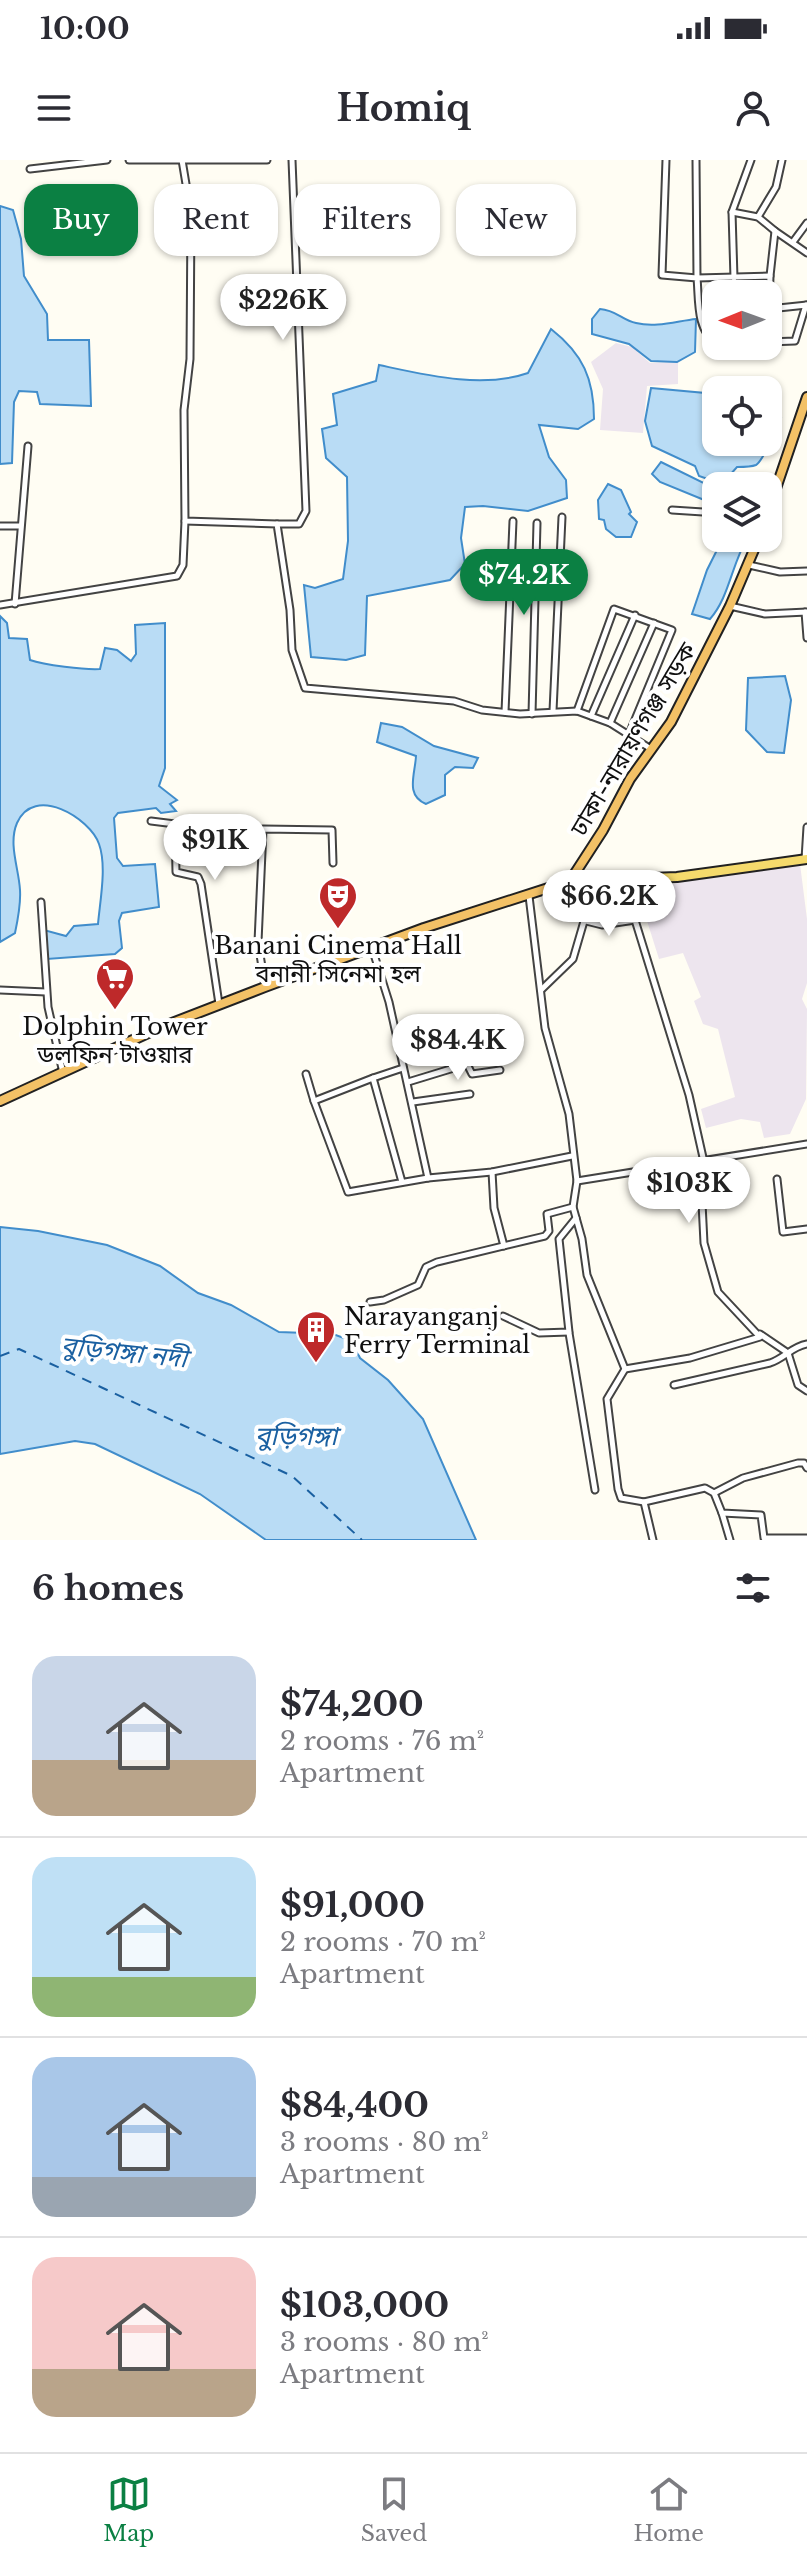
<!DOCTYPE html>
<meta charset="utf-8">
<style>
:root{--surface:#fff;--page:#f7f7f7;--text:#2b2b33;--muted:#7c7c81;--line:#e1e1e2;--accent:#0b8043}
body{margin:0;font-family:"Libre Baskerville","Noto Sans Bengali",serif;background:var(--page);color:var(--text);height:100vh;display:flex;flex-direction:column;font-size:30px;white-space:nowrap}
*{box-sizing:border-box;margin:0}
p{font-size:26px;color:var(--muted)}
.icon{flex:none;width:44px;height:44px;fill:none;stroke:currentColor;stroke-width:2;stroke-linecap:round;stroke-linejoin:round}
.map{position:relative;height:1380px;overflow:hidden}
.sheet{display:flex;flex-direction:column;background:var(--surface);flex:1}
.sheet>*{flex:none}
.hud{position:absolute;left:24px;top:24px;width:760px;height:72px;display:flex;gap:16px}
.needle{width:52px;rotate:269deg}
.fabs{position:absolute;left:702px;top:120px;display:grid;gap:16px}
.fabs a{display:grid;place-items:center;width:80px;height:80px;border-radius:16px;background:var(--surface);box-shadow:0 2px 6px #0004;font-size:40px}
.price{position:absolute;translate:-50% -68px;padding:0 18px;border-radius:28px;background:#fff;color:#222;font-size:26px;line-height:52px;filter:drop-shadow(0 2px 4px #0008)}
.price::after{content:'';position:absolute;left:50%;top:48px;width:24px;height:18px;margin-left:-12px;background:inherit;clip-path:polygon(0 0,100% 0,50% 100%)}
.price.on{background:var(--accent);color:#fff}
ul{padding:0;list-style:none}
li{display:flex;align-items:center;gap:24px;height:200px;padding:0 32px}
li+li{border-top:2px solid var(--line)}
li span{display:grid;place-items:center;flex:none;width:224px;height:160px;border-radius:24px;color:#555}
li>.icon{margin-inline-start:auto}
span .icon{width:96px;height:96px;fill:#fffc;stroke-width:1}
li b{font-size:34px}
h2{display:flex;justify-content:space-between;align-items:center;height:96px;padding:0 32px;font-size:34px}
.tag{padding:0 28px;border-radius:24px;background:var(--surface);box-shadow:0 2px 6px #0004;font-size:28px;line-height:72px}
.tag.on{background:var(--accent);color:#fff}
.status{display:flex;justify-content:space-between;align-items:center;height:56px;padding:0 40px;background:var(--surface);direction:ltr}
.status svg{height:22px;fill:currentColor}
header{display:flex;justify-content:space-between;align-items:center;height:104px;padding:0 32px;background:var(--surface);font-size:36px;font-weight:800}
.tab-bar{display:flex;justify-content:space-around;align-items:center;height:112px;border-top:2px solid var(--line);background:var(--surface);font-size:22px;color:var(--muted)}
.tab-bar a{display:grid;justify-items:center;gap:4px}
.tab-bar .on{color:var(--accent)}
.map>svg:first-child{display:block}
.industrial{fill:#ede5ee}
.water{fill:#b9dcf5;stroke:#418dcb;stroke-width:2}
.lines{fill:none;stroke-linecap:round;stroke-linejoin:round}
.ferry{stroke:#1a60a1;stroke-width:2;stroke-dasharray:10 8;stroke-linecap:butt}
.minor-casing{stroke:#434343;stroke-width:9}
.primary-casing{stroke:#212121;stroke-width:12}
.trunk-casing{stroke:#212121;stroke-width:12}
.minor{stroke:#fff;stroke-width:5}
.primary{stroke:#f5da6c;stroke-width:8}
.trunk{stroke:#f3c166;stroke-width:8}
.labels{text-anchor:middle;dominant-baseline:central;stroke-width:8;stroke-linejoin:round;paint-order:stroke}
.street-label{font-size:24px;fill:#101010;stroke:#fff}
.poi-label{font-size:24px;fill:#101010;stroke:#fff}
.water-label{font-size:26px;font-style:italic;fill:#1a60a1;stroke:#fff}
</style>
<div class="status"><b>10:00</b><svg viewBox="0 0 49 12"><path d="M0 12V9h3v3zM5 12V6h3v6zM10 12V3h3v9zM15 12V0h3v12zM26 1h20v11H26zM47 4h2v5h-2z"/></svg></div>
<header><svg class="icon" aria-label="menu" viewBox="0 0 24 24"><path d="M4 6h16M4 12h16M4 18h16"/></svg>Homiq<svg class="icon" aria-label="person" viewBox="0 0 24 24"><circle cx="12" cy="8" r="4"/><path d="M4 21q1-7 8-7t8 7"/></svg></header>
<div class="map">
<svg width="807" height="1380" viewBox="0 0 807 1380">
<rect width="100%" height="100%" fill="#fffdf3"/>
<g class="industrial">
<path d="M 616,183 L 632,187 L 650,203 L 678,202 L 678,224 L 647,226 L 643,273 L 600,270 L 603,229 L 591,202 Z"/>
<path d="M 800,704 L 807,759 L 807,823 L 802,839 L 807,849 L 806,939 L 790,974 L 764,978 L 760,962 L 741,959 L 706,968 L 701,949 L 735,937 L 718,869 L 703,864 L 694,841 L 701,837 L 683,793 L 659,799 L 637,729 Z"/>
</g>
<g class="water">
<path d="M 0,46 L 13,50 L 21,79 L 24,116 L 47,154 L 48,180 L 89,180 L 91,246 L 40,244 L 37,232 L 19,231 L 14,242 L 12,303 L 0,304 Z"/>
<path d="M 600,149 C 616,150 622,160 636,163 C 656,168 677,161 696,159 L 695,192 L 677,202 L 651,201 L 629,184 L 592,174 L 592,159 Z"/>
<path d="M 551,169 C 583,194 594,219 594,259 L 578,269 L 539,265 L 549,297 L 566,320 L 567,338 L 528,351 L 483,346 L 465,347 L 461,378 L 465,404 L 450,420 L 367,436 L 365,495 L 346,500 L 311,497 L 304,425 L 315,428 L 343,419 L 348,381 L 347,317 L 326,298 L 322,269 L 337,265 L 333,234 L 376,221 L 379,205 C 426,215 482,229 528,213 Z"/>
<path d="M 651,228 L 716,234 L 716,282 L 768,282 L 768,234 L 779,239 L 773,254 L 781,258 C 779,266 762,302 756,305 C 751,307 743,307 737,307 L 722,324 L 699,316 L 695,306 L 652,286 L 645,261 Z"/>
<path d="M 661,302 L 716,329 L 714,344 L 660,322 L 652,314 Z"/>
<path d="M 608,324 L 621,330 L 631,352 L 629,354 L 637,362 L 631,377 L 616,377 L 606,369 L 604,360 L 599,359 L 598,340 Z"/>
<path d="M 723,378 L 747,379 C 732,403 729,438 710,459 L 692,454 L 707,410 Z"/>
<path d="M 0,456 L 7,463 L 9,478 L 27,479 L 30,500 C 44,505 85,510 100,509 L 105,488 L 117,490 L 131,501 L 136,494 L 135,465 L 165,463 L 165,608 L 159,626 L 177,640 L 170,644 L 176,651 L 161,653 L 156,648 L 118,653 L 114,658 L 117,698 L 123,706 L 155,704 L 159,747 L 122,753 L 119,761 L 122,788 L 115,794 L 47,799 L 44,770 L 66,776 L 74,766 L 98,764 C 100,741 107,706 99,684 C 90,658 34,624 17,663 C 8,684 19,709 20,730 C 21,745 18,759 15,773 L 0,782 Z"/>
<path d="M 785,516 L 791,540 L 784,593 L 767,592 L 746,570 L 748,518 Z"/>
<path d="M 381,563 L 402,567 L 434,586 L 478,598 L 473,608 L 455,607 L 445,615 L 445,635 L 426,644 C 405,635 415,615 416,596 L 377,582 Z"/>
<path d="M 0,1067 L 38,1071 L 107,1085 L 160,1106 L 198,1133 L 231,1145 L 279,1172 L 333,1174 L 352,1181 L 360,1198 L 388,1220 L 423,1259 L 476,1380 L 266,1380 L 200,1334 L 95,1284 L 75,1281 L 0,1294 Z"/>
</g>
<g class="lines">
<path class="ferry" d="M 0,1196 L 19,1189 L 292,1316 L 362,1380"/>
<g class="minor-casing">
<g id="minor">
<path d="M 129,0 L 267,0"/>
<path d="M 182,0 L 191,54 L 190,199 L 184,250 L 185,361 L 277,364 L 290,450 L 292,490 L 305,528 L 454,541 L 482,550 L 520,554 L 577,551 L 610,563 L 651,589"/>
<path d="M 666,0 L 662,115 L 697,118 C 699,138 696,172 716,181"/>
<path d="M 696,0 L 697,118 L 770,116 L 769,149 L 807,145"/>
<path d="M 30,9 L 107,0"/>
<path d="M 732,52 L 758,57 L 775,71"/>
<path d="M 758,57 L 776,27 L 782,0"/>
<path d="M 793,82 L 807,63"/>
<path d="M 770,116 L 775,71 L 807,93"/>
<path d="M 734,118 L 732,52 L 751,0"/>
<path d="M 768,182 L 795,181 L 806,145"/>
<path d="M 672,350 L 703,352 L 716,344"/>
<path d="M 277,364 L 299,364 L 306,351 L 292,0"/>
<path d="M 0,366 L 20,366"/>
<path d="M 749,405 L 780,412 L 807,411"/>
<path d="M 15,444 L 28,286"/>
<path d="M 0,445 L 177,416 L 183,405 L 185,361"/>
<path d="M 730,446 L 765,454 L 807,452"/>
<path d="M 805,452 L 807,478"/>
<path d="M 553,551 L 562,357"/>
<path d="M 577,551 L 614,449 L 672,470 L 629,574"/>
<path d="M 505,552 L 513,361"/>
<path d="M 532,554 L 537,363"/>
<path d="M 591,556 L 635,455"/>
<path d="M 610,563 L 654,463"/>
<path d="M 151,661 L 175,664 L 176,712 L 198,717 L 201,724 L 219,844"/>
<path d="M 805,699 L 807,667"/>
<path d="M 634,718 L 635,760 L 689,935 L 704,1002"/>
<path d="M 529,736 L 545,868 L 569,954 L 577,1021 L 573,1047 L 582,1079 L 587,1115 L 625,1209 L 607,1239 L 618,1329 L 621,1338 L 644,1342 L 653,1380"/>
<path d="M 41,742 L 48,847 L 63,913"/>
<path d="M 586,761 L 602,765 L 635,760"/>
<path d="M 372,788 L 389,842 L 428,1018 L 492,1012 L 572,996"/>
<path d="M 265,826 L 258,782 L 263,669 L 332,670 L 333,703"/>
<path d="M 0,830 L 46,832"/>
<path d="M 541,830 L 573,799 L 596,720"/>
<path d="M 306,914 L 314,941"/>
<path d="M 373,918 L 403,908"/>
<path d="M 408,922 L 467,904 L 472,914 L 500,910"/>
<path d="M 413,942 L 470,934"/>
<path d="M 492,1012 L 494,1048 L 504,1086"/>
<path d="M 777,1019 L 783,1072 L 807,1069"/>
<path d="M 577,1021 L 807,984"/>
<path d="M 402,1022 L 373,918 L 314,941 L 348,1032 L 428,1018"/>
<path d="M 370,1142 L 384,1140 L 418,1125 L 426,1107 L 437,1102 L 545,1076 L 549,1071 L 547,1054 L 573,1047"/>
<path d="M 503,1156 L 539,1173 L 569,1172 L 559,1079 L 576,1058"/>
<path d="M 569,1173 L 595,1330"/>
<path d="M 760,1174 L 788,1193 L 798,1225 L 807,1231"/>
<path d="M 625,1209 L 690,1198 L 760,1177 L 718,1132 L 704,1083 L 700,1003"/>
<path d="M 674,1225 L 770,1203 C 785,1198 791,1187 807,1184"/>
<path d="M 714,1333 L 743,1318 L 798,1303 L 804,1303 L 807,1308"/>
<path d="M 644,1342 L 705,1328 L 714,1333 L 722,1353 L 761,1355 L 764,1378 L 807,1378"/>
<path d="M 722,1353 L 730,1380"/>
</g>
</g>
<g class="primary-casing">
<path id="primary" d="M 570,721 L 677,717 L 807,699"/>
</g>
<g class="trunk-casing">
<g id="trunk">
<path d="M 768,352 L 807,237"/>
<path d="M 0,941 L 159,868 L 265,827 L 424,768 L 570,721 L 603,670 L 630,619 L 671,562 L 730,446 L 759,378"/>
</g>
</g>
<use href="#minor" class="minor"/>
<use href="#primary" class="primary"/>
<use href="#trunk" class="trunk"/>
</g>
<defs>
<g id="theatre-pin" transform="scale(2)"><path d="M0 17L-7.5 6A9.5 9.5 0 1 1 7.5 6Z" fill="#be292a" stroke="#fff"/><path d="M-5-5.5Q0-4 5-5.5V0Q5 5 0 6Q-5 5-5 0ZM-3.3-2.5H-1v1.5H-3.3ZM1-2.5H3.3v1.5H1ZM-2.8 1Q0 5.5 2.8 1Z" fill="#fff"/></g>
<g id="supermarket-pin" transform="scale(2)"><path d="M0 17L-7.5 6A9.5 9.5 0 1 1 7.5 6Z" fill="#be292a" stroke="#fff"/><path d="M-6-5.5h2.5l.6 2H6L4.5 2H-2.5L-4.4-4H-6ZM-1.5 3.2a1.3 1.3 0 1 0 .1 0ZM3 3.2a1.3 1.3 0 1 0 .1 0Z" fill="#fff"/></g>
<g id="building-pin" transform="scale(2)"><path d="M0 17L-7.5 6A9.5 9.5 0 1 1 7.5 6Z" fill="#be292a" stroke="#fff"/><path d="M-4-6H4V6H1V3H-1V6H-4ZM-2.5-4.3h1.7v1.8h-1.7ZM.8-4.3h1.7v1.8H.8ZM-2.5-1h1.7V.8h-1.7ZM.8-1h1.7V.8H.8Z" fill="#fff"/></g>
</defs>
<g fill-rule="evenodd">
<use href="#theatre-pin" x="338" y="736"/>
<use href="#supermarket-pin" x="115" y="817"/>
<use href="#building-pin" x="316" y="1170"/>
</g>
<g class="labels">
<g class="street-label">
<text transform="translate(633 579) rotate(-59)">ঢাকা-নারায়ণগঞ্জ সড়ক</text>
</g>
<g class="poi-label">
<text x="338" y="785">Banani Cinema Hall<tspan x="338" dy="28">বনানী সিনেমা হল</tspan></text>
<text x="115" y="866">Dolphin Tower<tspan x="115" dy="28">ডলফিন টাওয়ার</tspan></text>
<text x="344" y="1156" text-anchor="start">Narayanganj<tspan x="344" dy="28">Ferry Terminal</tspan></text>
</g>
<g class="water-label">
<text transform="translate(124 1192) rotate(6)">বুড়িগঙ্গা নদী</text>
<text x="296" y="1276">বুড়িগঙ্গা</text>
</g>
</g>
</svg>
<div class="fabs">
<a><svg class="needle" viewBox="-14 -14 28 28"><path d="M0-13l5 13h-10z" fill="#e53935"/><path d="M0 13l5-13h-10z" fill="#7c7c81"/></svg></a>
<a><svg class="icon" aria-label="locate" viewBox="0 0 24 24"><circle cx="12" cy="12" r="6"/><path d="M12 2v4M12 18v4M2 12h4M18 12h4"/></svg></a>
<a><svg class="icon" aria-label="layers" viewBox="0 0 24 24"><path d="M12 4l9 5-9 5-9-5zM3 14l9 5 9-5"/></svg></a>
</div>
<b class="price" style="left:283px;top:182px">$226K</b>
<b class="price on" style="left:524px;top:457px">$74.2K</b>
<b class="price" style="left:215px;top:722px">$91K</b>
<b class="price" style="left:609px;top:778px">$66.2K</b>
<b class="price" style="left:458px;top:922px">$84.4K</b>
<b class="price" style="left:689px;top:1065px">$103K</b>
<div class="hud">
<a class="tag on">Buy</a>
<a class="tag">Rent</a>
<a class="tag">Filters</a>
<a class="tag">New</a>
</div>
</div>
<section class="sheet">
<h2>6 homes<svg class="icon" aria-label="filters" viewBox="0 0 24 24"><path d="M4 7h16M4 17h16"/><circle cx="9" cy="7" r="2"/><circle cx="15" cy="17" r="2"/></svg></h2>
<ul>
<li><span style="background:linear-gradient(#c9d6e8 65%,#b9a48a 0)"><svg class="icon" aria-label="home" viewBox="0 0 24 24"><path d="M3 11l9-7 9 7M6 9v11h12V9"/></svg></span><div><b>$74,200</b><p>2 rooms · 76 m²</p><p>Apartment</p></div></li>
<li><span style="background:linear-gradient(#bfe0f5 75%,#8fb573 0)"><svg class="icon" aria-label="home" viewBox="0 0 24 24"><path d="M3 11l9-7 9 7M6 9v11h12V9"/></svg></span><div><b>$91,000</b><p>2 rooms · 70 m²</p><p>Apartment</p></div></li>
<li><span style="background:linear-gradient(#a9c7e8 75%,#9aa5b1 0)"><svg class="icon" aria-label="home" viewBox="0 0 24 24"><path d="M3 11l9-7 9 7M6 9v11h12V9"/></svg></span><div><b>$84,400</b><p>3 rooms · 80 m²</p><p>Apartment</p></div></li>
<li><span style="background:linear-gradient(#f6c9c9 70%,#b9a48a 0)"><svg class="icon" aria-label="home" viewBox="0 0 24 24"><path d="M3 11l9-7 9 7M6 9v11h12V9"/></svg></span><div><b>$103,000</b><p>3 rooms · 80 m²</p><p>Apartment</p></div></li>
</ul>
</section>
<nav class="tab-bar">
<a class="on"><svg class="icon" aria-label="map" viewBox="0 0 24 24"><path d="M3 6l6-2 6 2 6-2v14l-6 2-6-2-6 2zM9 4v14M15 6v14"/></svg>Map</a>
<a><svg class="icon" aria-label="saved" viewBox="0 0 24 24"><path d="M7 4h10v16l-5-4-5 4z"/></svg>Saved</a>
<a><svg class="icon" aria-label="home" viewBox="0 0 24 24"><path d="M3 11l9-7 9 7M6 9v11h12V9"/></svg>Home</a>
</nav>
